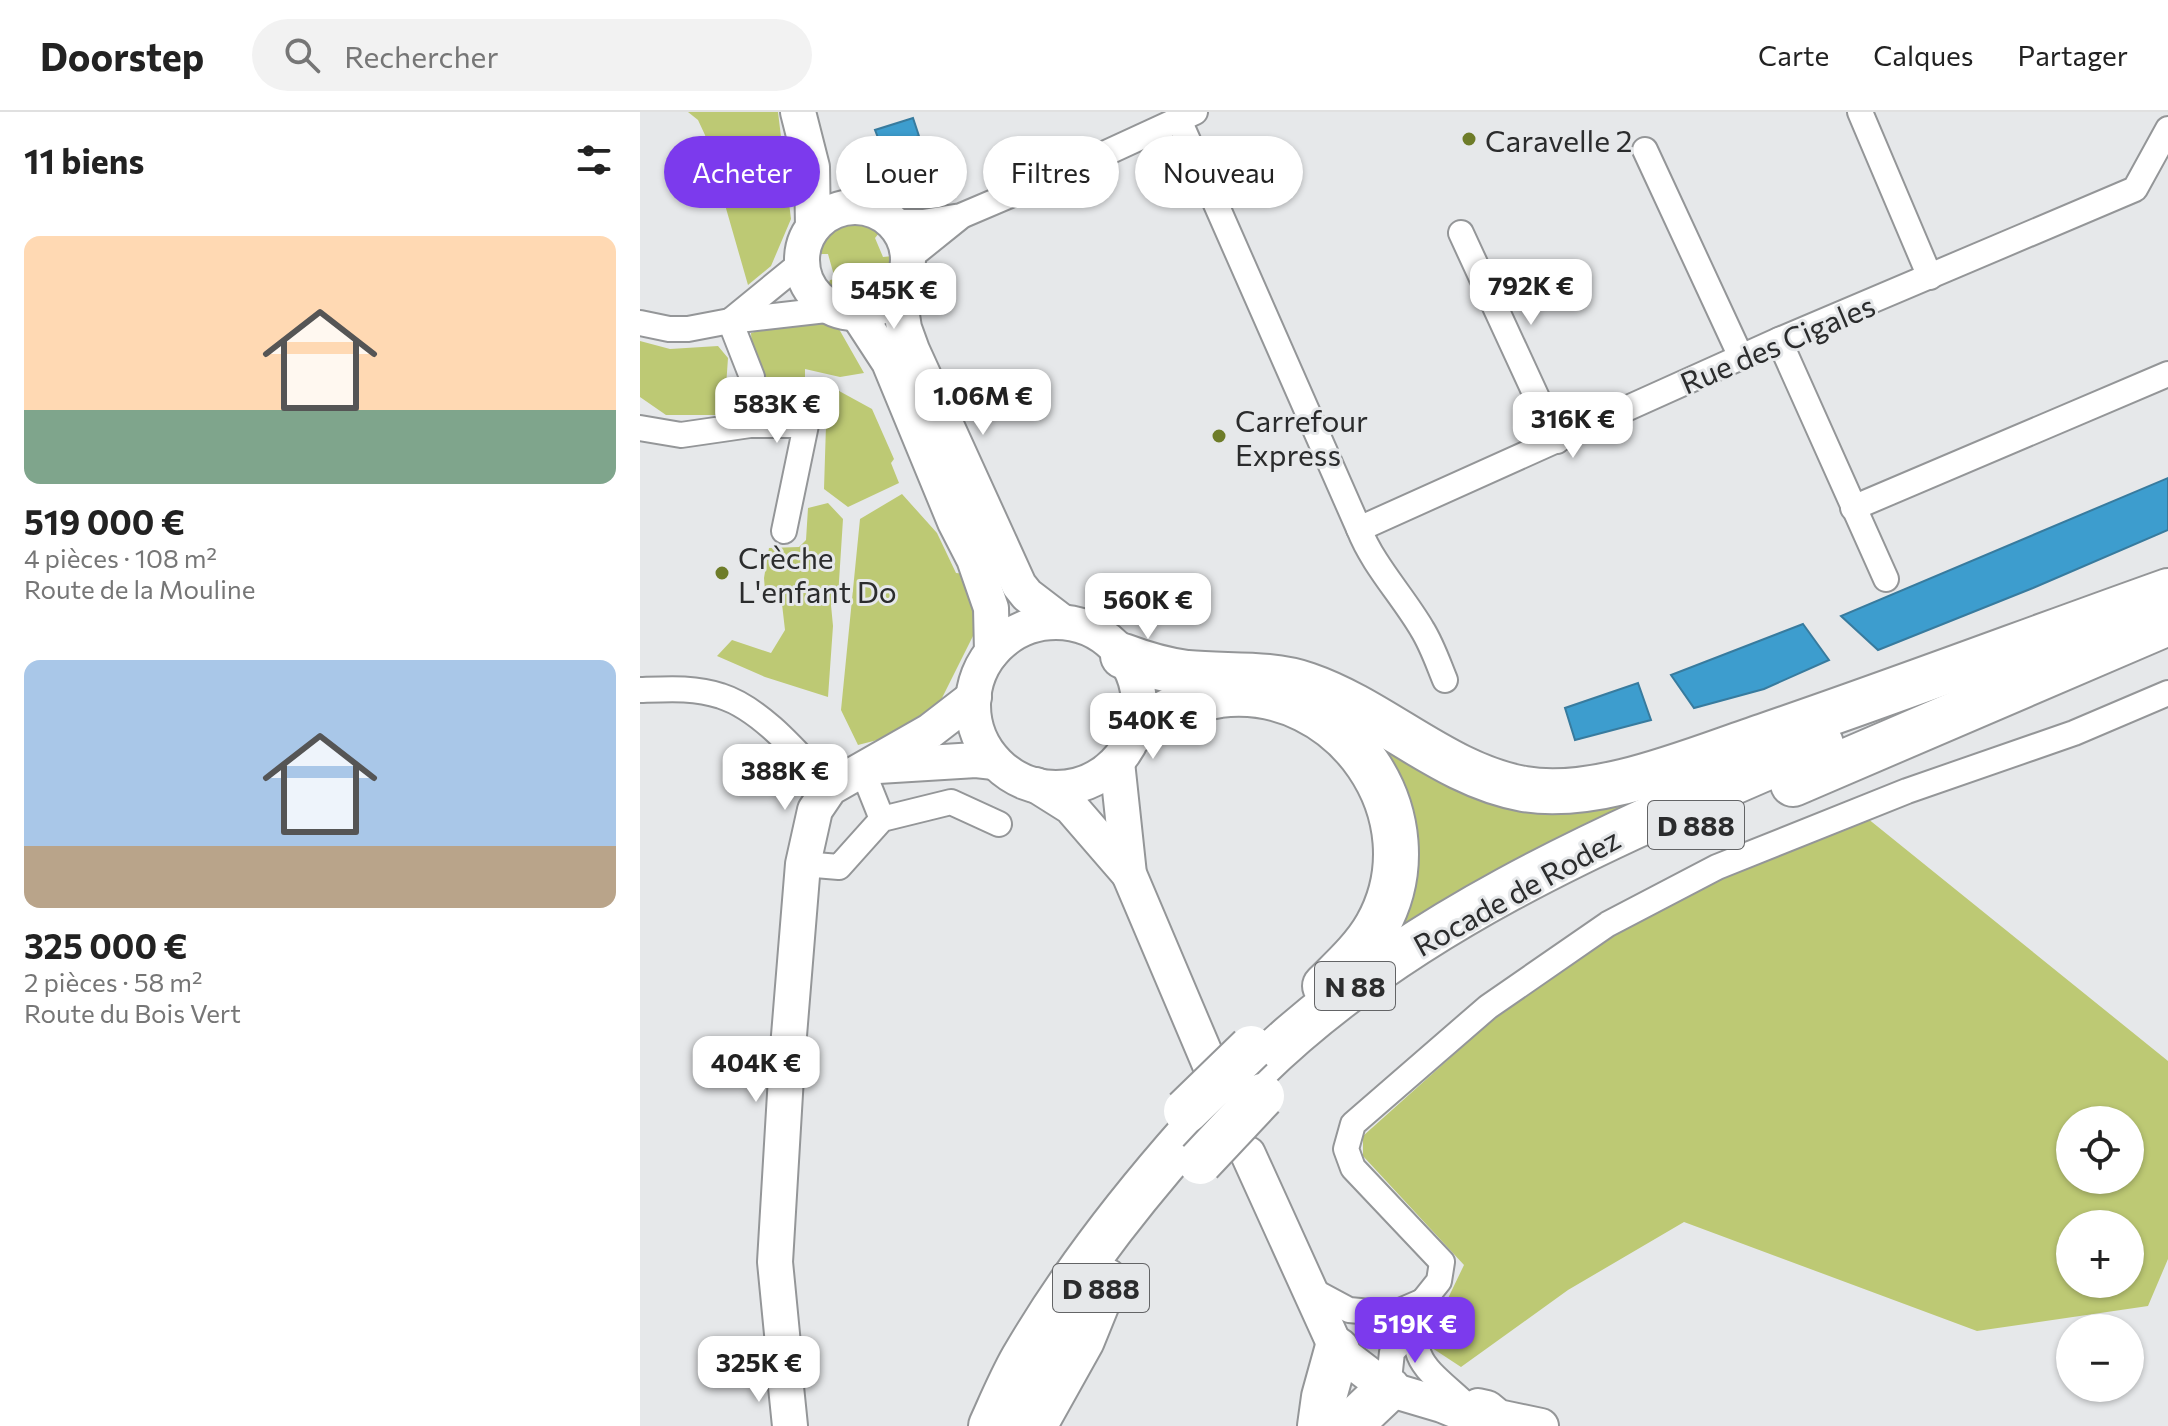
<!DOCTYPE html>
<html lang="fr">
<meta charset="utf-8">
<style>
:root{--surface:#fff;--page:#f2f2f2;--text:#222;--muted:#767676;--line:#e0e0e0;--accent:#7c3aed}
body{margin:0;font-family:Commissioner,sans-serif;background:var(--page);color:var(--text);height:100vh;display:flex;flex-direction:column;font-size:30px;white-space:nowrap}
*{box-sizing:border-box;margin:0}
p{font-size:26px;color:var(--muted)}
.icon{flex:none;width:44px;height:44px;fill:none;stroke:currentColor;stroke-width:2;stroke-linecap:round;stroke-linejoin:round}
.map{position:relative;flex:1;overflow:hidden}
.details{display:flex;flex-direction:column;background:var(--surface);width:640px}
.details>*{flex:none}
.guide{position:absolute;left:24px;top:24px;width:760px;height:72px;display:flex;gap:16px}
.buttons{position:absolute;left:1416px;top:994px;display:grid;gap:16px}
.buttons a{display:grid;place-items:center;width:88px;height:88px;border-radius:50%;background:var(--surface);box-shadow:0 2px 6px #0004;font-size:40px}
.price{position:absolute;translate:-50% -68px;padding:0 18px;border-radius:16px;background:#fff;color:#222;font-size:26px;line-height:52px;filter:drop-shadow(0 2px 4px #0008)}
.price::after{content:'';position:absolute;left:50%;top:48px;width:24px;height:18px;margin-left:-12px;background:inherit;clip-path:polygon(0 0,100% 0,50% 100%)}
.price.current{background:var(--accent);color:#fff}
ul{padding:0;list-style:none}
li{display:grid;align-content:center;gap:16px;height:424px;padding:0 24px}
li span{display:grid;place-items:center;height:248px;border-radius:16px;color:#555}
li>.icon{margin-inline-start:auto}
span .icon{width:144px;height:144px;fill:#fffc;stroke-width:1}
li b{font-size:34px}
h2{display:flex;justify-content:space-between;align-items:center;height:96px;padding:0 24px;font-size:34px}
.tag{padding:0 28px;border-radius:36px;background:var(--surface);box-shadow:0 2px 6px #0004;font-size:28px;line-height:72px}
.tag.current{background:var(--accent);color:#fff}
header{display:flex;align-items:center;gap:48px;box-sizing:border-box;height:112px;padding:0 40px;background:var(--surface);border-bottom:2px solid var(--line)}
header strong{font-size:38px}
nav{display:flex;gap:44px;margin-inline-start:auto;font-size:28px}
.search{width:560px;height:72px;background:var(--page);display:flex;align-items:center;gap:20px;box-sizing:border-box;padding:0 28px;border-radius:44px;color:var(--muted);font-size:30px}
main{display:flex;flex:1;min-height:0}
.map>svg:first-child{display:block}
.green{fill:#bdc974;fill-rule:evenodd}
.water{fill:#3d9dce;stroke:#387b9e;stroke-width:2}
.lines{fill:none;stroke-linecap:round;stroke-linejoin:round}
.street-casing{stroke:#949698;stroke-width:28}
.secondary-casing{stroke:#949698;stroke-width:38}
.highway-casing{stroke:#949698;stroke-width:48}
.street{stroke:#fff;stroke-width:24}
.secondary{stroke:#fff;stroke-width:34}
.highway{stroke:#fff;stroke-width:44}
.highway-bridge-casing{stroke:#949698;stroke-width:48;stroke-linecap:butt}
.highway-bridge{stroke:#fff;stroke-width:44}
.poi-dot{fill:#6e7c29;stroke:#e6e8ea;stroke-width:3}
.labels{text-anchor:middle;dominant-baseline:central;stroke-width:6;stroke-linejoin:round;paint-order:stroke}
.shield{fill:#e6e8ea;stroke:#636466;stroke-width:2}
.shield-label{font-size:28px;font-weight:bold;fill:#2b2c2d}
.poi-label{font-size:30px;fill:#2b2c2d;stroke:#e6e8ea;text-anchor:start}
.street-label{font-size:30px;fill:#2b2c2d;stroke:#e6e8ea}
</style>
<header>
<strong>Doorstep</strong>
<div class="search"><svg class="icon" aria-label="search" viewBox="0 0 24 24"><circle cx="10" cy="10" r="6"/><path d="M15 15l6 6"/></svg>Rechercher</div>
<nav><a>Carte</a><a>Calques</a><a>Partager</a></nav>
</header>
<main>
<section class="details">
<h2>11 biens<svg class="icon" aria-label="filters" viewBox="0 0 24 24"><path d="M4 7h16M4 17h16"/><circle cx="9" cy="7" r="2"/><circle cx="15" cy="17" r="2"/></svg></h2>
<ul>
<li><span style="background:linear-gradient(#ffd9b3 70%,#7fa58c 0)"><svg class="icon" aria-label="home" viewBox="0 0 24 24"><path d="M3 11l9-7 9 7M6 9v11h12V9"/></svg></span><div><b>519 000 €</b><p>4 pièces · 108 m²</p><p>Route de la Mouline</p></div></li>
<li><span style="background:linear-gradient(#a9c7e8 75%,#b9a48a 0)"><svg class="icon" aria-label="home" viewBox="0 0 24 24"><path d="M3 11l9-7 9 7M6 9v11h12V9"/></svg></span><div><b>325 000 €</b><p>2 pièces · 58 m²</p><p>Route du Bois Vert</p></div></li>
</ul>
</section>
<div class="map">
<svg width="1528" height="1314" viewBox="0 0 1528 1314">
<rect width="100%" height="100%" fill="#e6e8ea"/>
<g class="green">
<path d="M 48,0 L 138,0 L 151,107 L 131,154 L 108,173 L 65,23 L 58,8 Z"/>
<path d="M 211,103 L 224,104 L 243,116 L 235,126 L 243,145 L 253,144 C 251,177 214,195 188,173 L 190,168 L 195,167 L 188,142 L 174,142 C 176,120 190,108 211,103 Z"/>
<path d="M 169,204 L 195,210 L 224,261 L 200,265 L 165,257 L 165,280 L 151,307 L 126,303 L 113,253 L 111,221 Z"/>
<path d="M 0,229 L 30,237 L 78,234 L 88,246 L 84,303 L 26,303 L 0,285 Z"/>
<path d="M 179,268 L 232,297 L 254,347 L 251,351 L 259,371 L 208,395 L 184,377 L 186,313 L 170,289 Z"/>
<path d="M 262,382 L 297,421 L 316,461 L 327,462 L 342,506 L 297,596 L 245,626 L 218,633 L 201,598 L 220,407 Z"/>
<path d="M 188,391 L 203,407 L 198,485 L 191,493 L 193,514 L 188,585 L 125,565 L 77,544 L 92,528 L 131,541 L 145,518 L 142,492 L 126,492 L 124,466 L 129,436 L 159,435 L 166,428 L 168,396 Z"/>
<path d="M 708,605 L 819,667 L 1037,669 L 748,828 L 754,806 Z"/>
<path d="M 1227,706 L 1528,949 L 1528,1147 L 1508,1194 L 1337,1219 L 1044,1110 L 928,1178 L 821,1255 L 786,1232 L 824,1153 L 723,1044 L 723,1024 L 849,911 L 954,835 L 1069,769 ZM 1430,1008 L 1490,1008 L 1490,1068 L 1430,1068 ZM 1430,1112 L 1490,1112 L 1490,1172 L 1430,1172 Z"/>
</g>
<g class="water">
<path d="M 273,6 L 279,24 L 242,36 L 235,18 Z"/>
<path d="M 1528,366 L 1528,418 L 1393,476 L 1238,538 L 1201,504 Z"/>
<path d="M 1163,512 L 1189,548 L 1124,577 L 1054,596 L 1031,563 Z"/>
<path d="M 998,571 L 1011,608 L 935,628 L 925,596 Z"/>
</g>
<g class="lines">
<g class="street-casing">
<g id="street">
<path d="M 1220,0 L 1290,165"/>
<path d="M 539,8 L 719,417 L 1139,228 L 1495,77 L 1528,17"/>
<path d="M 1005,38 L 1101,245"/>
<path d="M 252,110 L 283,110 L 321,104 L 427,59 L 555,0"/>
<path d="M 821,121 L 917,329"/>
<path d="M 268,147 L 319,106"/>
<path d="M 90,209 L 112,265 L 110,313"/>
<path d="M 90,209 L 161,151"/>
<path d="M 0,211 L 29,217 L 48,217 L 90,209 L 195,197"/>
<path d="M 1139,228 L 1246,467"/>
<path d="M 0,316 L 41,323 L 110,313 L 166,313 L 144,419"/>
<path d="M 1213,396 L 1528,262"/>
<path d="M 719,417 C 733,453 762,483 782,517 C 792,533 798,551 805,568"/>
<path d="M 0,578 C 27,577 55,575 81,584 C 122,597 161,645 190,676"/>
<path d="M 222,657 L 242,707"/>
<path d="M 163,752 L 199,755 L 242,707 L 311,690 L 359,712"/>
<path d="M 668,1176 L 709,1198 L 753,1202 L 783,1189 C 764,1247 785,1255 824,1291"/>
<path d="M 783,1189 L 799,1169 L 802,1150 L 713,1056 L 706,1037 L 713,1012 L 848,895 L 968,812 L 1077,755 L 1267,679 L 1434,621 L 1528,581"/>
<path d="M 748,1277 L 752,1240 L 775,1215"/>
</g>
</g>
<g class="secondary-casing">
<g id="secondary">
<path d="M 158,0 L 172,55 L 173,115"/>
<circle cx="215" cy="148" r="53"/>
<path d="M 258,178 L 264,216 L 272,238 L 379,473 L 387,483 L 421,509"/>
<path d="M 217,201 L 249,250 L 315,410 L 334,447 L 351,496 L 352,540"/>
<circle cx="416" cy="593" r="83"/>
<path d="M 477,650 L 489,762 L 570,953"/>
<path d="M 238,654 L 336,648 L 354,650"/>
<path d="M 396,673 L 431,695 L 489,762"/>
<path d="M 608,1042 L 697,1238 L 748,1277 L 802,1293 L 846,1311 L 858,1305"/>
<path d="M 143,1232 L 135,1150 L 147,948 L 163,752 L 175,698 L 190,676 L 290,619 L 334,585"/>
<path d="M 145,1265 C 151,1254 149,1243 143,1232 L 142,1258 L 145,1265 L 150,1314"/>
<path d="M 838,1294 L 847,1296 L 858,1305 L 901,1314"/>
</g>
</g>
<g class="highway-casing">
<g id="highway">
<path d="M 483,544 C 504,552 524,558 547,561 C 587,565 629,560 667,573 C 743,599 804,663 884,677 C 956,690 1055,647 1124,624 C 1259,578 1393,527 1528,479"/>
<path d="M 496,618 C 523,601 548,588 580,583 C 703,568 798,705 737,814 C 724,837 703,856 685,874"/>
<path d="M 1153,672 L 1528,511"/>
<path d="M 615,958 C 772,804 982,718 1181,632"/>
<path d="M 351,1314 C 361,1292 371,1268 383,1247 C 431,1164 489,1090 552,1019"/>
<path d="M 394,1314 L 442,1228 L 466,1169"/>
<path d="M 680,1314 L 684,1285 L 697,1238"/>
<path d="M 709,1314 L 748,1277"/>
</g>
</g>
<use href="#street" class="street"/>
<use href="#secondary" class="secondary"/>
<use href="#highway" class="highway"/>
<g class="highway-bridge-casing">
<g id="highway-bridge">
<path d="M 546,999 L 611,936"/>
<path d="M 560,1050 L 622,984"/>
</g>
</g>
<use href="#highway-bridge" class="highway-bridge"/>
</g>
<g class="poi-dot">
<circle cx="829" cy="27" r="8"/>
<circle cx="579" cy="324" r="8"/>
<circle cx="82" cy="461" r="8"/>
</g>
<g class="labels">
<g class="shield">
<rect x="1008" y="689" width="96" height="48" rx="6"/>
<rect x="675" y="850" width="80" height="48" rx="6"/>
<rect x="413" y="1152" width="96" height="48" rx="6"/>
</g>
<g class="shield-label">
<text x="1056" y="713">D 888</text>
<text x="715" y="874">N 88</text>
<text x="461" y="1176">D 888</text>
</g>
<g class="poi-label">
<text x="845" y="27">Caravelle 2</text>
<text x="595" y="307">Carrefour<tspan x="595" dy="34">Express</tspan></text>
<text x="98" y="444">Crèche<tspan x="98" dy="34">L'enfant Do</tspan></text>
</g>
<g class="street-label">
<text transform="translate(1137 231) rotate(-23)">Rue des Cigales</text>
<text transform="translate(876 779) rotate(-29)">Rocade de Rodez</text>
</g>
</g>
</svg>
<div class="buttons">
<a><svg class="icon" aria-label="locate" viewBox="0 0 24 24"><circle cx="12" cy="12" r="6"/><path d="M12 2v4M12 18v4M2 12h4M18 12h4"/></svg></a>
<a>+</a>
<a>−</a>
</div>
<b class="price" style="left:891px;top:215px">792K €</b>
<b class="price" style="left:254px;top:219px">545K €</b>
<b class="price" style="left:343px;top:325px">1.06M €</b>
<b class="price" style="left:137px;top:333px">583K €</b>
<b class="price" style="left:933px;top:348px">316K €</b>
<b class="price" style="left:508px;top:529px">560K €</b>
<b class="price" style="left:513px;top:649px">540K €</b>
<b class="price" style="left:145px;top:700px">388K €</b>
<b class="price" style="left:116px;top:992px">404K €</b>
<b class="price current" style="left:775px;top:1253px">519K €</b>
<b class="price" style="left:119px;top:1292px">325K €</b>
<div class="guide">
<a class="tag current">Acheter</a>
<a class="tag">Louer</a>
<a class="tag">Filtres</a>
<a class="tag">Nouveau</a>
</div>
</div>
</main>
